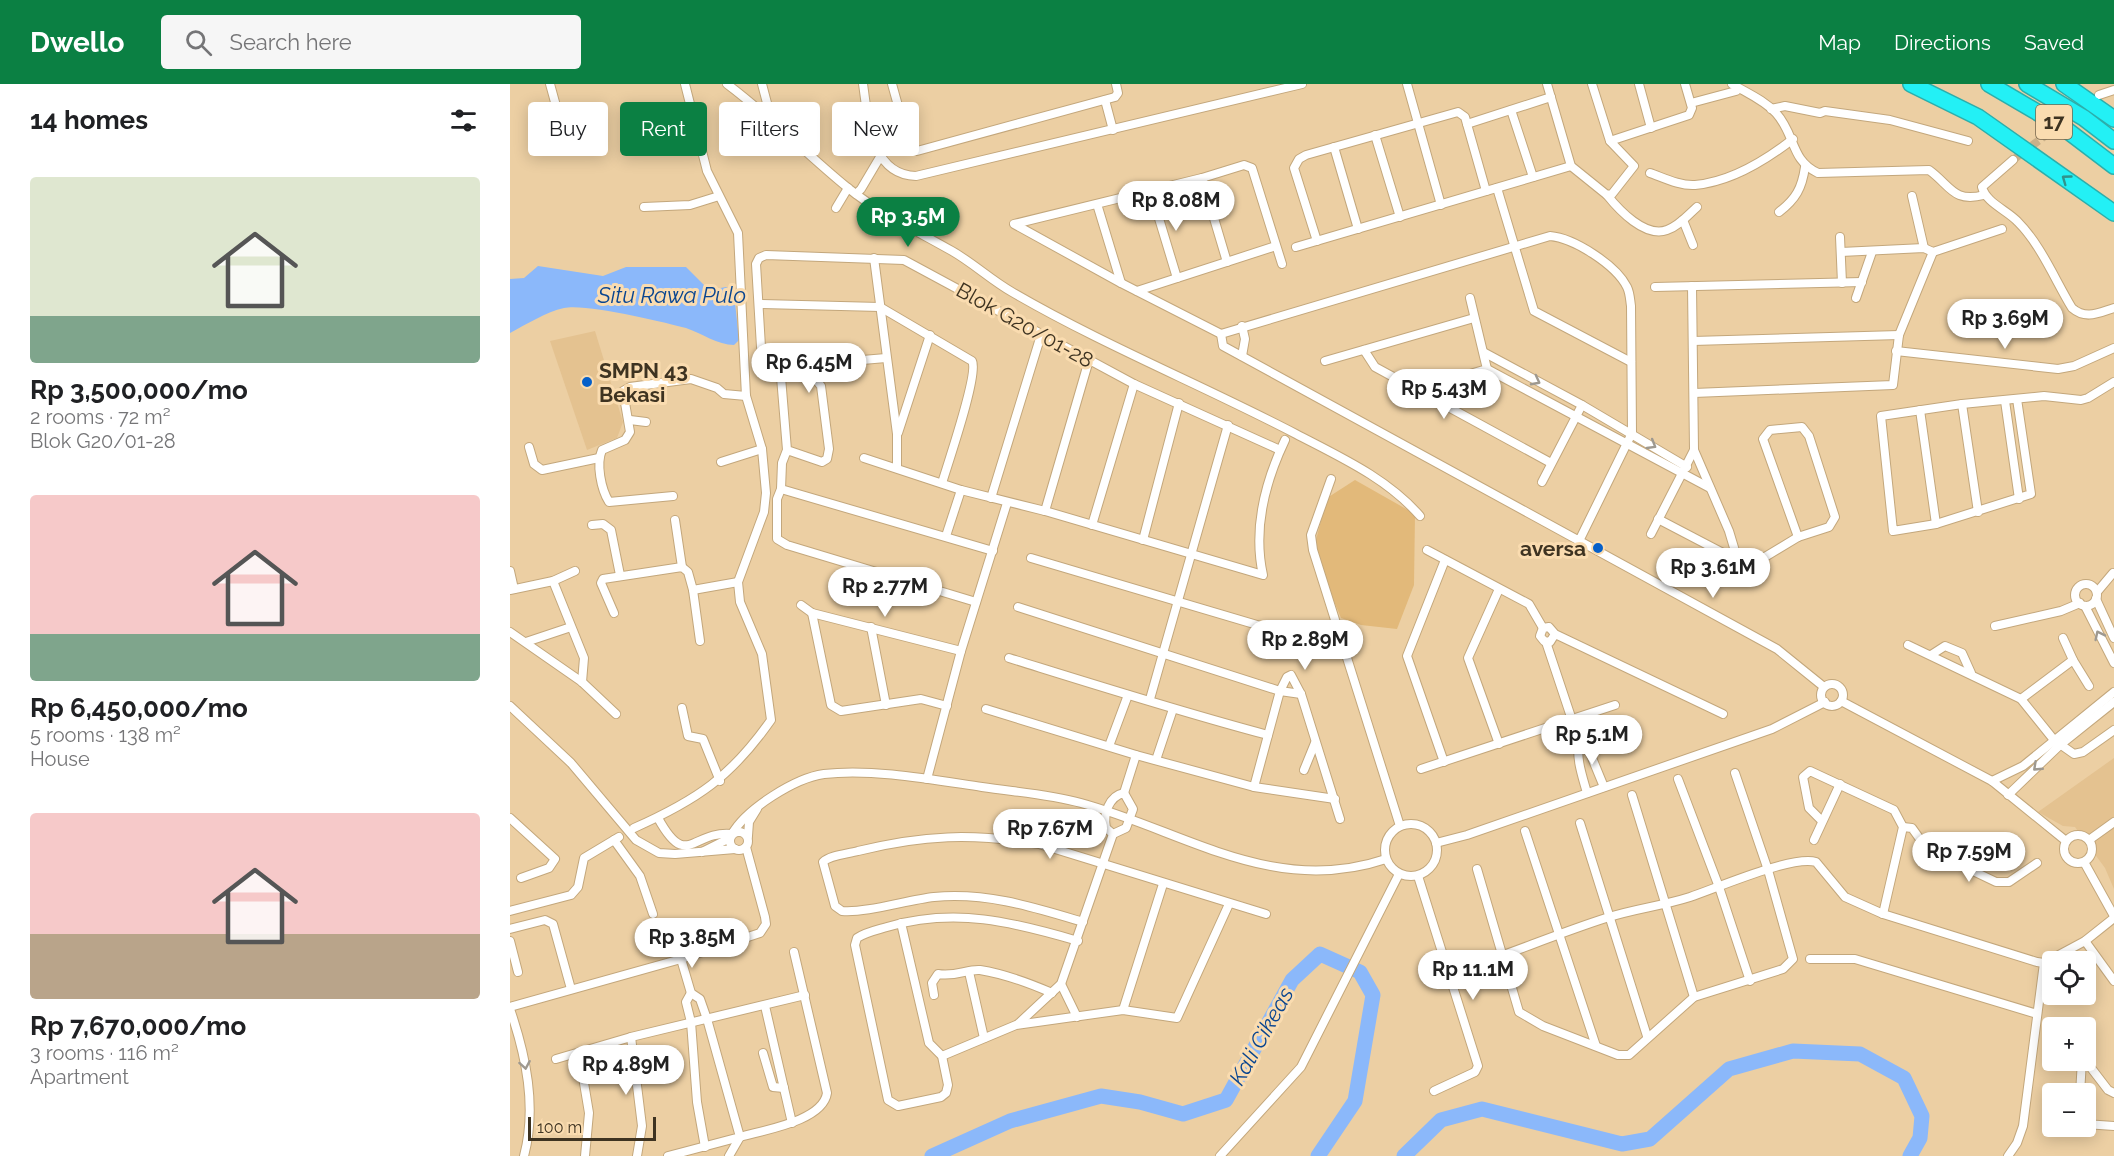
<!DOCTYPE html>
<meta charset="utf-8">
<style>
:root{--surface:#fff;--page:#f6f6f6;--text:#202124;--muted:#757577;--accent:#0b8043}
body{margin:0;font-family:Raleway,sans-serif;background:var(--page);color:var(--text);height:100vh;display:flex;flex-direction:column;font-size:22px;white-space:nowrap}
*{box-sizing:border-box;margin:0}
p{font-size:20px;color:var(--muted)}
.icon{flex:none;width:33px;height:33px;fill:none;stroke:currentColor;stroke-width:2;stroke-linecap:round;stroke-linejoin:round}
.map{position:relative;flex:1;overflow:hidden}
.panel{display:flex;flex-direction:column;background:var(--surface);width:510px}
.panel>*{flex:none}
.guide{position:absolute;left:18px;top:18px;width:570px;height:54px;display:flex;gap:12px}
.tools{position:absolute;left:1532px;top:867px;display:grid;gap:12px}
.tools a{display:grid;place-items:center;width:54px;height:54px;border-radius:6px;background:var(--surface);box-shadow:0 3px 15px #0003;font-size:30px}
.scale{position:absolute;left:18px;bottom:15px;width:128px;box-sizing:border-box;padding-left:6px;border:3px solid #3e3321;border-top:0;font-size:16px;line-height:21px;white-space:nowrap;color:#3e3321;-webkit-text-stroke:4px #fadcb0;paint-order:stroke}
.price{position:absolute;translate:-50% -51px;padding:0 14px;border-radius:21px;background:#fff;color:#222;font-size:20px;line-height:39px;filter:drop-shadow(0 2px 3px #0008)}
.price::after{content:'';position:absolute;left:50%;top:36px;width:18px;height:14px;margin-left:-9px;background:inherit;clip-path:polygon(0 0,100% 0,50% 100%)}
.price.selected{background:var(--accent);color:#fff}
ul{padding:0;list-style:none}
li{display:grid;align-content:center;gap:12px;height:318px;padding:0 30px}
li span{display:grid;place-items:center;height:186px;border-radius:6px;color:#555}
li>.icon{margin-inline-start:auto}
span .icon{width:108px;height:108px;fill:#fffc;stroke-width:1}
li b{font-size:26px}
h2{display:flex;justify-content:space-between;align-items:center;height:72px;padding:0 30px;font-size:26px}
.tag{padding:0 21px;border-radius:6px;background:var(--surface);box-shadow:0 3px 15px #0003;font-size:21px;line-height:54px}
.tag.selected{background:var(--accent);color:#fff}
header{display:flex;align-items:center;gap:36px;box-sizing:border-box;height:84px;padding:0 30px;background:var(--accent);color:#fff}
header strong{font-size:28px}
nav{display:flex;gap:33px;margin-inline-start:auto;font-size:21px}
.search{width:420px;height:54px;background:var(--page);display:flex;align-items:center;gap:15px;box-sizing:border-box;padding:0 21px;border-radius:6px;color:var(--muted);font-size:22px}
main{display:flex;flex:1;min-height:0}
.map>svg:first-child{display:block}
.built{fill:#e4c290}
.green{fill:#e2b97a}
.water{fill:#8bb8fa}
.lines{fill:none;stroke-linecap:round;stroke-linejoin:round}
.river{stroke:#8bb8fa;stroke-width:15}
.minor-tunnel{stroke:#c9b089;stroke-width:8;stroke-dasharray:8 4;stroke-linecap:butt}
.minor-casing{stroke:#c3a77c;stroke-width:10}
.motorway-casing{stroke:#2caeab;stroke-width:18}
.minor{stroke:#fff;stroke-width:8}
.motorway{stroke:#23f0f5;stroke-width:15}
.oneway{stroke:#30928b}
.oneway2{stroke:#9e9990}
.poi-dot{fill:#0660c9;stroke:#fadcb0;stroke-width:2}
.labels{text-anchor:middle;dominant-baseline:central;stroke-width:6;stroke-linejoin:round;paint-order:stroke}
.shield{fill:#fadcb0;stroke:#76664c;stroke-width:1.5}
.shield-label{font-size:20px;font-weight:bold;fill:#3e3321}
.street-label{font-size:21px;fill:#3e3321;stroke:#fadcb0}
.poi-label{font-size:21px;font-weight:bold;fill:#3e3321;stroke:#fadcb0;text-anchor:start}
.water-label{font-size:22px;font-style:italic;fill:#094590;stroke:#fadcb0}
</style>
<header>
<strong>Dwello</strong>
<div class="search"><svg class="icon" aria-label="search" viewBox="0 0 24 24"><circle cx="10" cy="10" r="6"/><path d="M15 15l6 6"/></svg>Search here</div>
<nav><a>Map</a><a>Directions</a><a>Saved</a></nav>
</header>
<main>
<section class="panel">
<h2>14 homes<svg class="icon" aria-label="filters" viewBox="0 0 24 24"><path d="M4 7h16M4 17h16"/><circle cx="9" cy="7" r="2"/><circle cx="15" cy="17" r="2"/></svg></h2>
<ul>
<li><span style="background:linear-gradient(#dfe7d0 75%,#7fa58c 0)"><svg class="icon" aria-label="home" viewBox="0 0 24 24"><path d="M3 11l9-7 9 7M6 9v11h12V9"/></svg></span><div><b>Rp 3,500,000/mo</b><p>2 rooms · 72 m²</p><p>Blok G20/01-28</p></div></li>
<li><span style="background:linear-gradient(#f6c9c9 75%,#7fa58c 0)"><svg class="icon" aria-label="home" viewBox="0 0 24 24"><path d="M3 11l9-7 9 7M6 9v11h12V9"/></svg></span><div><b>Rp 6,450,000/mo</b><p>5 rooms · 138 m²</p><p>House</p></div></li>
<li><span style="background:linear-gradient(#f6c9c9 65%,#b9a48a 0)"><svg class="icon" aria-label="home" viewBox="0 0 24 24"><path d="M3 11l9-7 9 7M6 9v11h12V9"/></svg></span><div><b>Rp 7,670,000/mo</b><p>3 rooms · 116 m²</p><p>Apartment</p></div></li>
</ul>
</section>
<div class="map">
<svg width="1604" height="1072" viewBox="0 0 1604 1072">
<rect width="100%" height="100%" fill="#eccfa3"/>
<g class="built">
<path d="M 85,247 L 113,338 L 107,354 L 77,366 L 40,257 Z"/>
<path d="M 1604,674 L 1604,805 L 1595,784 L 1565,743 L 1553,742 L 1528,728 Z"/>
</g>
<path class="green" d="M 845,396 L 905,430 L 904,501 L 887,545 L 851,541 L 831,534 L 803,467 L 817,414 Z"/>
<path class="water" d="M 28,182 L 93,192 L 116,183 L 176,183 L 199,206 L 216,203 L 224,209 L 229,256 L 224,261 C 208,261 191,249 176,244 C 154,238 75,219 54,224 C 36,228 17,240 0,249 L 0,195 L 14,194 Z"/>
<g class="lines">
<g class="river">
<path d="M 422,1072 L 500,1037 L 591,1012 L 630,1018 L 673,1030 L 716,1016 L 782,896 L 810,870 L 850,888 L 863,911 L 845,1017 L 808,1072"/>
<path d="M 894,1072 L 931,1036 L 972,1025 L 1112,1060 L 1140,1055 L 1219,985 L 1283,967 L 1350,970 L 1394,994 L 1412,1032 L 1410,1054 L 1400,1072"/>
</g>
<path class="minor-tunnel" d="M 1503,76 L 1581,17"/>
<g class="minor-casing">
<g id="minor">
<path d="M 40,0 L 51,40"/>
<path d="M 217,0 C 260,32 296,70 338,104 C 369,129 407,147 442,167 C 463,179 481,196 502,208 C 593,261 692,301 786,350 C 830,373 877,394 910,432"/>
<path d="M 252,0 L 257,19 L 253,27"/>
<path d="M 353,0 C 358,33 360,91 406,92 L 792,0"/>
<path d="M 382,0 L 400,65 L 407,67 L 605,13 L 608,9 L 606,0"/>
<path d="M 897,0 L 931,121"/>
<path d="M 1037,0 L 1061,82 L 1097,111 L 1102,110 L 1124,82 L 1100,57 L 1082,0"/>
<path d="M 1129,0 L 1141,44"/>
<path d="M 1222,0 C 1237,9 1254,16 1266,29 C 1286,51 1280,76 1308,89 L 1419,86 C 1441,102 1443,119 1474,111"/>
<path d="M 1589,11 L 1604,6"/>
<path d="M 595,16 L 603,46"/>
<path d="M 1181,19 L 1226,7"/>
<path d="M 1261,25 L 1275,22 L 1310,29 L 1315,27 L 1380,36 L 1458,57"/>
<path d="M 1001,26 L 1023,93"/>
<path d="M 957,40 L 1041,13"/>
<path d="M 865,51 L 890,133"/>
<path d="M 1100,57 L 1179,31 L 1182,24 L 1175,0"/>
<path d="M 824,63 L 848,145"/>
<path d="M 1503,76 L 1472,103 C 1476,119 1497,126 1508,138 C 1531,161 1545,196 1562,224 C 1576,236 1588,229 1604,224"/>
<path d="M 1140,89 C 1154,94 1170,102 1185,101 C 1220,98 1256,76 1283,55"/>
<path d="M 692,94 L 504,140 L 611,199 L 711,250"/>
<path d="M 987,104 L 1024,227 L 1121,278"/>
<path d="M 641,108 L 667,194"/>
<path d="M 346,110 L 351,105 L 370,73"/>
<path d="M 1097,111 C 1109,126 1135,154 1157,146 C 1169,142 1178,131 1187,123"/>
<path d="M 1402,112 L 1414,164"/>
<path d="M 587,120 L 611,199"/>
<path d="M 134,123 L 180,121 L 209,112"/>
<path d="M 326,124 L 338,104"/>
<path d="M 1269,128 C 1286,115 1292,104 1295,83"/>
<path d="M 1173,136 L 1183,161"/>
<path d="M 1330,153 L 1332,199"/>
<path d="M 807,157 L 784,84 L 789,75 L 796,71 L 948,28 L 955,33 L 976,107"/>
<path d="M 786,163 L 1061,82"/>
<path d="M 1331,168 L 1414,164 L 1423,168 L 1492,145"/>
<path d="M 364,174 L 387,350 L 387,384"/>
<path d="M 717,178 L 692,94 L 734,81 L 742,84 L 772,180"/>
<path d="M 1145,203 L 1352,198"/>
<path d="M 627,207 L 766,162"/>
<path d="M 1346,214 L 1362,168"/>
<path d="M 249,220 L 370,223 L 462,277 C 469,289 438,379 432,399"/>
<path d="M 1183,257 L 1389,251"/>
<path d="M 854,266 L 865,283 L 1041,379"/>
<path d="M 1386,267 L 1548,285 L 1564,282 L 1604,264"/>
<path d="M 975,269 L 1072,321 L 1177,383"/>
<path d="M 732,272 L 735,255 L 732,242"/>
<path d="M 376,274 L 329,278 L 257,271 L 251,263 L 246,180 L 249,174 L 256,171 L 394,176 L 624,300 L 770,366"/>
<path d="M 815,277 L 964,234"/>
<path d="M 977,285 L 1200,404"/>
<path d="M 1184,309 L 1383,301 L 1389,251 L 1423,168"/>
<path d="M 914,310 L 922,301 L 977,285 L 960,214"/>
<path d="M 1507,315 L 1521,410 L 1426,440 L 1383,447 L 1371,332 L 1452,320 L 1534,312 L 1571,316 L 1578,314 L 1604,298"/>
<path d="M 1495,317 L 1509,415"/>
<path d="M 1452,320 L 1468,428"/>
<path d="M 1410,326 L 1426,440"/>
<path d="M 120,336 L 136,338"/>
<path d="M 1292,343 L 1299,352 L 1325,433 L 1319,443 L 1288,453 L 1253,355 L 1260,346 Z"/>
<path d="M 388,349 L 420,251"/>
<path d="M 19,363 L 24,380 L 32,386 L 89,374"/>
<path d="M 277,366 L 312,378 L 317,375 L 319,365 L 311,302 L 306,296 L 282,289 L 271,293 L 277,366 L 272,379 L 271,405 L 267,415 L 267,455 L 277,461 L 466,518"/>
<path d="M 1184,366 L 1219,447 L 1228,477"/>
<path d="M 354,374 L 451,406 L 535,427 L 753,491 C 743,446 755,398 775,356"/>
<path d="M 211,378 L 252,365"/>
<path d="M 821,395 L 801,451 L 803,466 L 890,742"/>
<path d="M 1032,398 L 1072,321"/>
<path d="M 271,405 L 483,467"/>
<path d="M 163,412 L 99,418 C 91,405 86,380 92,366 L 115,356 L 120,348 L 113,307 L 120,303 L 181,295 L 207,304 L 214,310 L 236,312"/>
<path d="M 481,414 L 531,251"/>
<path d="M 535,427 L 579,276"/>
<path d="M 1148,435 L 1236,481 L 1245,479 L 1288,453"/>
<path d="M 165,436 L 172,483"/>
<path d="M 82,441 L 93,440 L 101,446 L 110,491"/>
<path d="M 582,441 L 624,300"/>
<path d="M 1141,450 L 1184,366 L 1182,202"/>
<path d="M 436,452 L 451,406"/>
<path d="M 1070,455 L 1122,349 L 1121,222 C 1120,216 1120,209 1117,203 C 1106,181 1064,154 1040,152 L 711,250 L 713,262 L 1267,565 L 1314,603"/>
<path d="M 633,456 L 669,319"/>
<path d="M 917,466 L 1019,520 L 1033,544"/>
<path d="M 521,474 L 791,554"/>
<path d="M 0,487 L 4,505"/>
<path d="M 43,497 L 74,574 L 72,598"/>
<circle cx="1576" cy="511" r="11"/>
<path d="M 0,506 L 43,497 L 65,487"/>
<path d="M 183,506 L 190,557"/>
<path d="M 1587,508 L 1603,489"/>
<path d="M 1586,515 L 1604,554"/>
<path d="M 291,521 L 302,529 L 451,567"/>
<path d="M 1575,522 L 1604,579"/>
<path d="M 508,523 L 770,607 L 791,610"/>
<path d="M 104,529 L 91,499 L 93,495 L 172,483 L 178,488 L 183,506 L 228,498"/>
<path d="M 302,529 L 321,621 L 331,627 L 411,615 L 437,622"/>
<path d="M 1485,542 L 1551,527 L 1570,519"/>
<path d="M 361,543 L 376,621"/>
<path d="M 0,548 L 72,598 L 106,630"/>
<path d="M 1045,550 L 1040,558 L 1034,557 L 1030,552 L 1033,544 L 1039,543 L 1045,550 L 1213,630"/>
<path d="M 16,558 L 61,543"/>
<path d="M 1036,558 L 1069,657 L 1080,669 L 1094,703"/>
<path d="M 1398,561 L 1511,615 L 1544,656 L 1564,670 L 1573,668 L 1604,646"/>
<path d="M 1421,571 L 1435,562 L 1452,569 L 1461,589"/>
<path d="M 499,574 C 586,601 671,628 758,651"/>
<path d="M 1563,576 L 1579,602"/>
<circle cx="1322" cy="611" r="11"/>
<path d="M 640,615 L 718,341"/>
<path d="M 1511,615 L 1563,576 L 1553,554"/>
<path d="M 1331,617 L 1482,697 L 1556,757"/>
<path d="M 0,622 L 61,679 L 126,756 L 149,769 L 165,770 L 225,765"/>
<path d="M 172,624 L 178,652 L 193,655 L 210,697"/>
<path d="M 476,625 L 626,671 L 744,703 L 825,715"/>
<path d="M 1069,657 C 1066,675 1072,691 1077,709"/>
<path d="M 989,660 L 958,574 L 989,505"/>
<path d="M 599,662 L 618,611"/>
<path d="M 646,676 L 663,625"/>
<path d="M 934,678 L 897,572 L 935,476"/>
<path d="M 911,685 L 1105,621"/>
<path d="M 794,686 L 805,659"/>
<path d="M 417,695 L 451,567 L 497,419"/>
<path d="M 1168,695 L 1209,803 L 1240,897"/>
<path d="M 1482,697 L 1513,682 L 1604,608"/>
<path d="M 744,703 L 770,607 L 777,593 L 781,591 L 791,610 L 830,735"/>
<path d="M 614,709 L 623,725 L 616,744 L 603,750 L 596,744 C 593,730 599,712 614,709 Z"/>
<path d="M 614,709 L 626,671"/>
<path d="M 1122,711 L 1184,913"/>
<path d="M 1498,711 L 1550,661 L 1604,618"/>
<path d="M 0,734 L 45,775 L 39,784 L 11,794"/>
<path d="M 148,734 C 177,787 182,746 222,750 C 236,725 285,694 314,690 C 362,684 425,696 472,703 C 505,708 539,710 571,719 C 674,747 763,813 876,775"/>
<path d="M 1312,737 L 1299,724 L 1293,693 L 1300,687 L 1384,726 L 1393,743 L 1373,830"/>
<path d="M 1070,739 L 1137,952"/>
<circle cx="901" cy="766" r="26"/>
<path d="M 1393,743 L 1402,744 L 1417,765 L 1486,798 L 1499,798 L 1527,779"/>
<path d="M 124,744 C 187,716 221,693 261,636 L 252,570 L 230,518 L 228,498 L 254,428 L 256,409 L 252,365 L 236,312 L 228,149 L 197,87 L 175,0"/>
<path d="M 1015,747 L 1086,962"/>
<circle cx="229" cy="757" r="9"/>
<circle cx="1568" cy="765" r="14"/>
<path d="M 238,752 L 239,738 L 247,725"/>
<path d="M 104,756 L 130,792 L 143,830"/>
<path d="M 1304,756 L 1330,700"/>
<path d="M 1579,756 L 1604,738"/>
<path d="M 926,759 L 957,751 L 1262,645 L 1315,618"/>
<path d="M 192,768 L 220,754"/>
<path d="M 1574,778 L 1604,832"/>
<path d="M 967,785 L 1009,928 L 1033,942 L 1108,971 L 1119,971 L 1184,913 L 1273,885 L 1283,875 L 1258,786 L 1225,689"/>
<path d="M 908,792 L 968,982 L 965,988 L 924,1007"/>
<path d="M 0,827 L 61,811 L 68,803 L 74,774 L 109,753"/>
<path d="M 573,838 C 523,823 477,808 424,813 C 397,816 357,829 332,827 L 325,822 L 313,778 C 320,771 338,770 348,767 C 413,751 462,749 529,760 L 756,830"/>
<path d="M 391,839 L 419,959 L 432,972 L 438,1001 L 436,1009 L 431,1013 L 388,1022 L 378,1016 L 345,861 L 347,854 C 356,848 367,846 377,843 C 445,823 503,838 568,857"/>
<path d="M 0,845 L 35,836 L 43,840 L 61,905"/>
<path d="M 0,857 L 8,888"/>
<path d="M 1575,857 L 1604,897"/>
<path d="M 1300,875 L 1345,875 L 1527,930"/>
<path d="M 459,888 L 474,954"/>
<path d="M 941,889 C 993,873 1043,851 1096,834 C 1123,825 1152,822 1180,813 C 1207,804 1282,771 1306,778 L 1335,813 L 1373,830 L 1527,878 L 1534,879 L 1575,857 L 1604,834"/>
<path d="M 551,900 L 567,933"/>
<path d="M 181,909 L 176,918 L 181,938 L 187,1018 L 195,1063"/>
<path d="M 424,911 L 422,899 L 428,890 C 446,893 457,885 470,886 C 495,890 519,899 542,909"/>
<path d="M 255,922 L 282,1039"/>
<path d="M 0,923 L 171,875 L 250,849 L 256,840 L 255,833 L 236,763"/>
<path d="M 0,925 C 16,972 27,1023 14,1072"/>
<path d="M 613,926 L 653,800"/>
<path d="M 1548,938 L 1552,944"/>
<path d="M 508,940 L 551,900 L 603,750"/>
<path d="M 121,953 L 132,1042 L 127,1072"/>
<path d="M 69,969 L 79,1029 L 75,1072"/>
<path d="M 253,969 L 263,1003 L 274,1004"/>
<path d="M 432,972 L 506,941 L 613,926 L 667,934 L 719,820"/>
<path d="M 46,975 L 121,953 L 295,911"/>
<path d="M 1575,976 L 1598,1006 L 1604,1009"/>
<path d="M 1570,1010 L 1572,976"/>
<path d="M 1537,1039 L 1542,1039"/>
<path d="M 1575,1040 L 1604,1042"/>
<path d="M 158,1072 L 230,1053 L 197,935 L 190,915 L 181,909 L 171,875"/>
<path d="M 219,1072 L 230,1053 C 254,1046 313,1037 317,1009 L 284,868"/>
<path d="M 710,1072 L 791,983 L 889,790"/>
<path d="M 1498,1072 L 1507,1059 L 1513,1042 L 1534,879"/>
</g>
</g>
<g class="motorway-casing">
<g id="motorway">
<path d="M 1401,0 L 1468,33 L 1604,129"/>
<path d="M 1479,0 L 1554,44 L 1604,82"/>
<path d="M 1517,0 L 1574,34 L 1604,57"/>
<path d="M 1554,0 L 1604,35"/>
</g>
</g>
<use href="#minor" class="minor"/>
<use href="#motorway" class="motorway"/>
</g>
<defs><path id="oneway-chevron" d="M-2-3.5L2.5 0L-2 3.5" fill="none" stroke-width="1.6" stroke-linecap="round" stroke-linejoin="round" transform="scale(1.5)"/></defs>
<use class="oneway" href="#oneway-chevron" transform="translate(1556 95) rotate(-144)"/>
<g class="oneway2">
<use href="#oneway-chevron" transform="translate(1026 297) rotate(28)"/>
<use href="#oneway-chevron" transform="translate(1142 361) rotate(31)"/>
<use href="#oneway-chevron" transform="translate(1589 551) rotate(-116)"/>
<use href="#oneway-chevron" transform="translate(1527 683) rotate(137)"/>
<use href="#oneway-chevron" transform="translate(15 981) rotate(80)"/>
</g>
<g class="poi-dot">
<circle cx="77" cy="298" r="6"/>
<circle cx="1088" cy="464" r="6"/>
</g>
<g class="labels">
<rect class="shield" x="1526" y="21" width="36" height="34" rx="4.5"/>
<g class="shield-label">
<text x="1544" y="38">17</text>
</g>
<g class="street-label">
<text transform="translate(515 241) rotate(29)">Blok G20/01-28</text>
</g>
<g class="poi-label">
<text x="89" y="286">SMPN 43<tspan x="89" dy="24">Bekasi</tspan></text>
<text x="1076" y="464" text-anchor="end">aversa</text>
</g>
<g class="water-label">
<text x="162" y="211">Situ Rawa Pulo</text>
<text transform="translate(751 952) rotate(-61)">Kali Cikeas</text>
</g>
</g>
</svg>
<div class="tools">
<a><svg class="icon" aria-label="locate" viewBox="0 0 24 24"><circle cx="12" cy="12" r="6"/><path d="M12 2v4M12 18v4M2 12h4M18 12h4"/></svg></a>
<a>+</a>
<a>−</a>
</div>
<div class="scale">100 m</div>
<b class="price" style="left:666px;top:148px">Rp 8.08M</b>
<b class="price selected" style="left:398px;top:164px">Rp 3.5M</b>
<b class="price" style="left:1495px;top:266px">Rp 3.69M</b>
<b class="price" style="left:299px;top:310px">Rp 6.45M</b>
<b class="price" style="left:934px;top:336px">Rp 5.43M</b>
<b class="price" style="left:1203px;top:515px">Rp 3.61M</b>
<b class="price" style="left:375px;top:534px">Rp 2.77M</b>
<b class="price" style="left:795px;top:587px">Rp 2.89M</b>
<b class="price" style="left:1082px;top:682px">Rp 5.1M</b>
<b class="price" style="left:540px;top:776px">Rp 7.67M</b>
<b class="price" style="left:1459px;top:799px">Rp 7.59M</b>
<b class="price" style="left:182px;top:885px">Rp 3.85M</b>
<b class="price" style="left:963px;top:917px">Rp 11.1M</b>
<b class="price" style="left:116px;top:1012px">Rp 4.89M</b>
<div class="guide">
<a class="tag">Buy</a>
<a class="tag selected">Rent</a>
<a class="tag">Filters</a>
<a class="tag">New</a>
</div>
</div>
</main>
